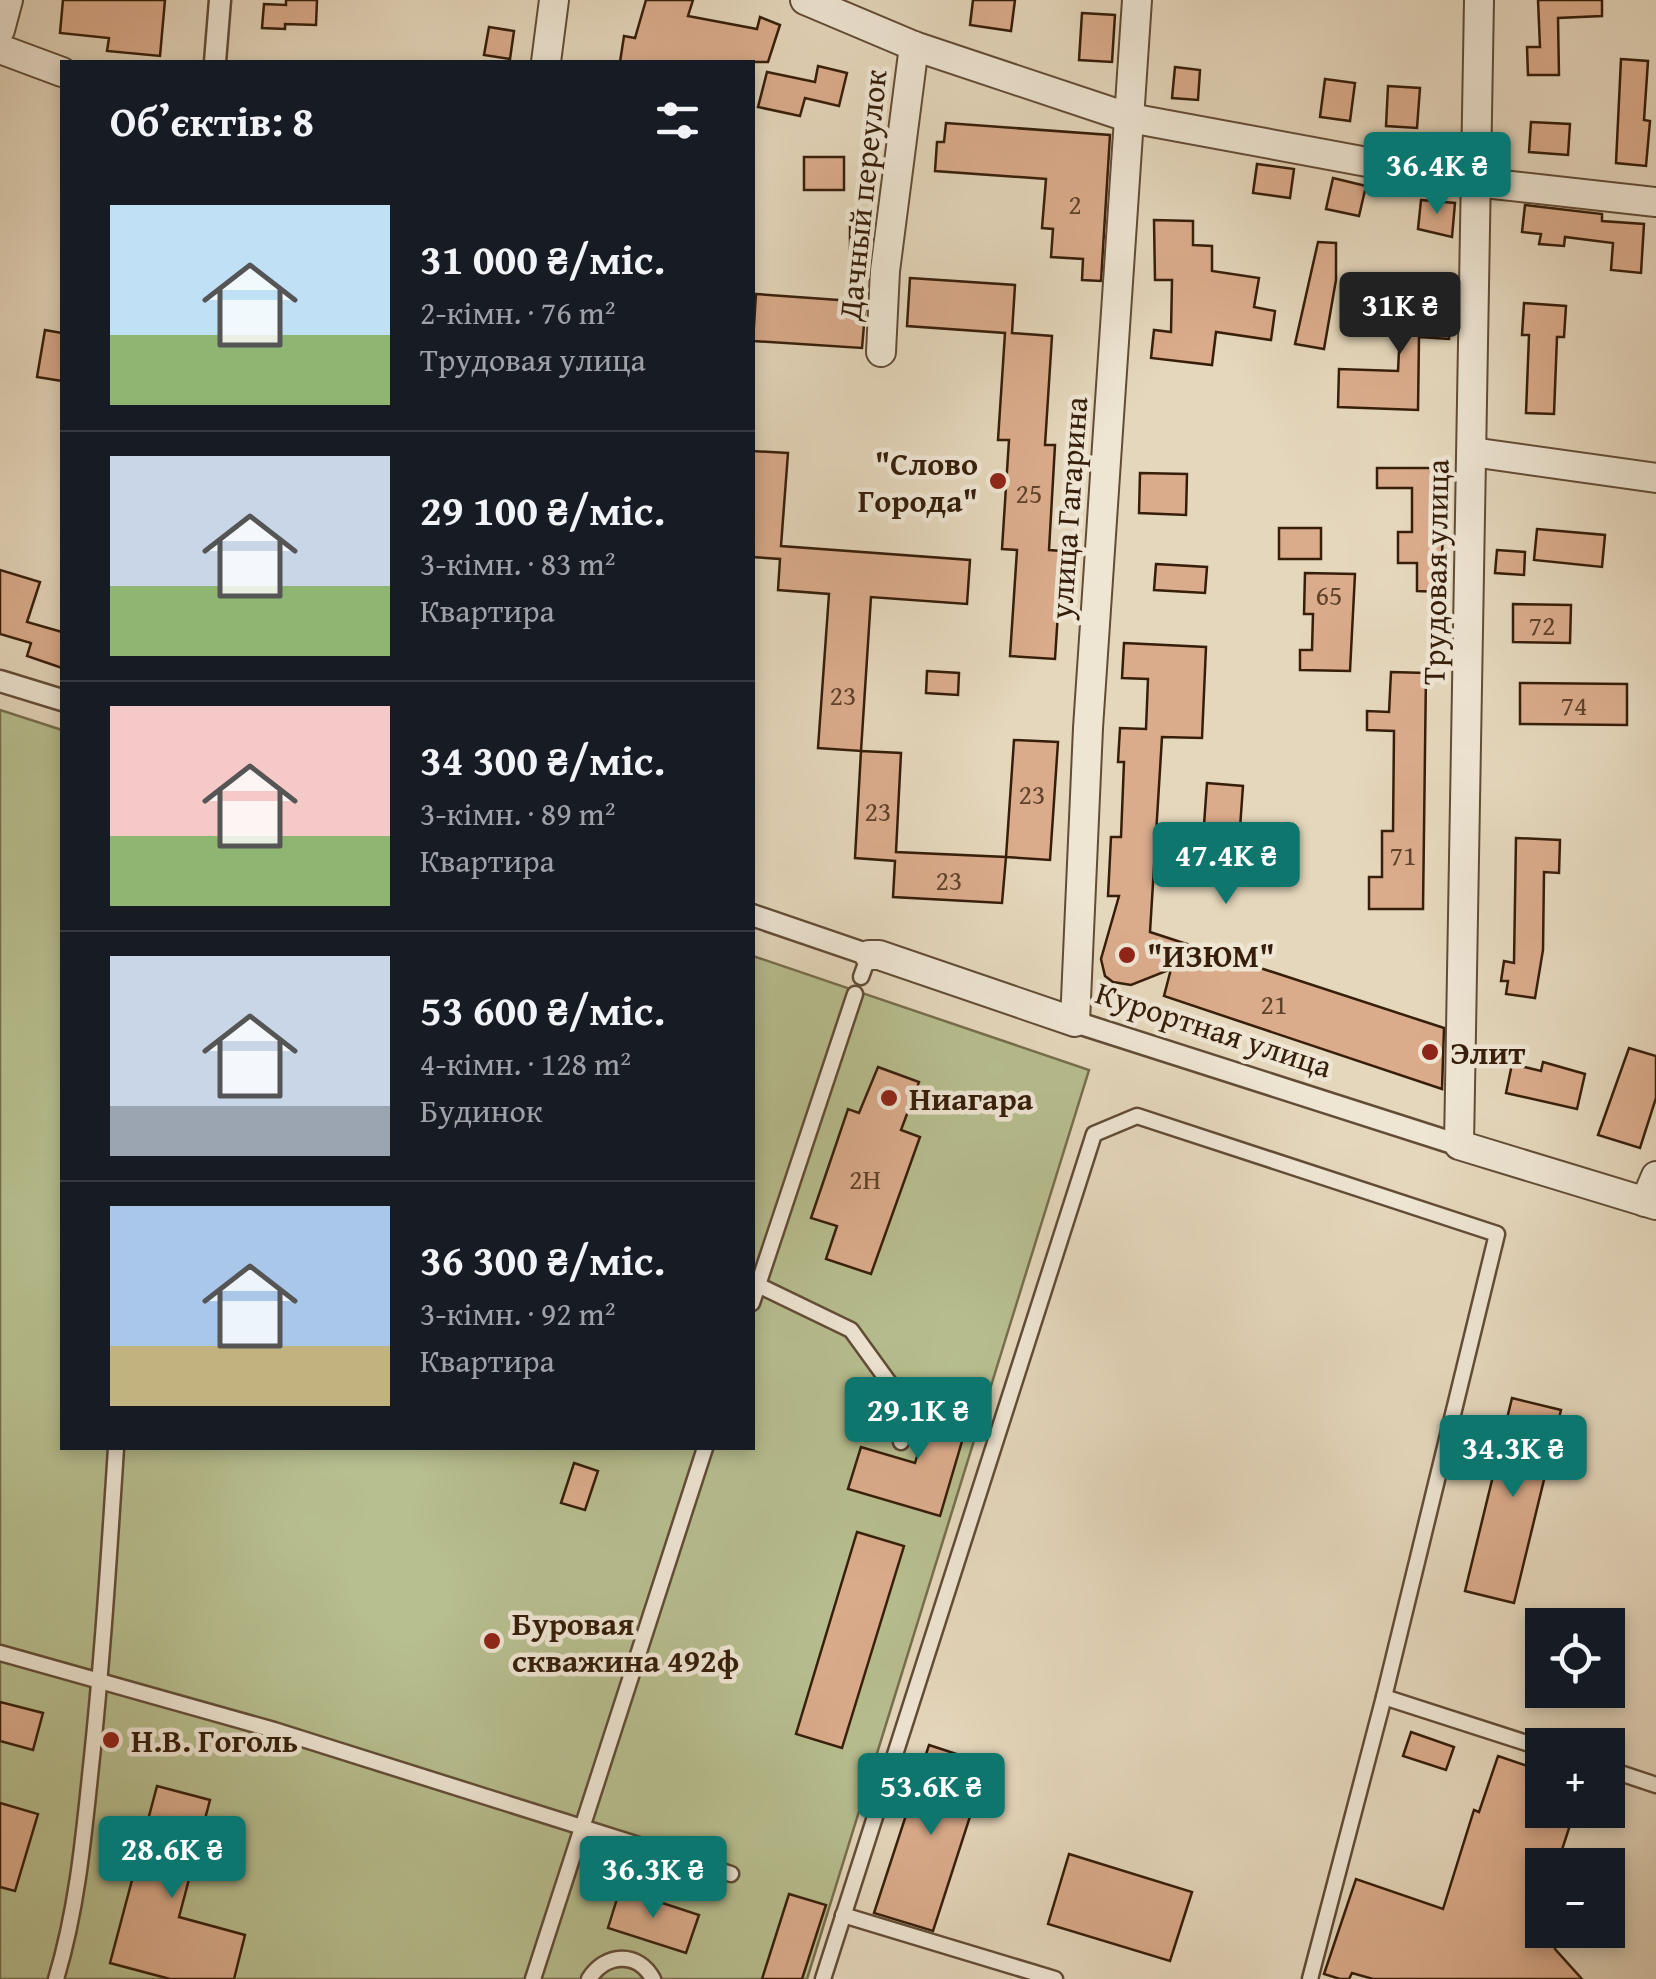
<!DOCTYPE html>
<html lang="uk">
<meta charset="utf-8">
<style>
:root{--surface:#171b24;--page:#20242c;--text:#f1f3f6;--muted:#9ea1a6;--line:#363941;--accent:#0f766e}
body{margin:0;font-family:"Gentium Book Plus",serif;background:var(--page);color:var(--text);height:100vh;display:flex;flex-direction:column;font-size:38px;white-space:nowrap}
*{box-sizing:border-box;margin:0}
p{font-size:32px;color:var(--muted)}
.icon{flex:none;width:55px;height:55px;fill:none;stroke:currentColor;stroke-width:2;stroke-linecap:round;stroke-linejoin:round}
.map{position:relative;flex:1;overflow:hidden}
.panel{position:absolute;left:60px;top:60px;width:695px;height:1390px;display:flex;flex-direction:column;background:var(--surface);border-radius:0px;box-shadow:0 5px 15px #0003}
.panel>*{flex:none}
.tools{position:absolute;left:1525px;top:1608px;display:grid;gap:20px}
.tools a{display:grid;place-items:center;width:100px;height:100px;border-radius:0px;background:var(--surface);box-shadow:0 5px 15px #0003;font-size:50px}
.price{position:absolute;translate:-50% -85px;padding:0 22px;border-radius:10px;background:var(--accent);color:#fff;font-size:32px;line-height:65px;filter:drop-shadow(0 2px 5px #0008)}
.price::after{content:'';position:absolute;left:50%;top:60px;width:30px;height:22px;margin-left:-15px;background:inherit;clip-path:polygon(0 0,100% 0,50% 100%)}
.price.current{background:#222;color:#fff}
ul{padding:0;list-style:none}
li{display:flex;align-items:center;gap:30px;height:250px;padding:0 50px}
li+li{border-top:2px solid var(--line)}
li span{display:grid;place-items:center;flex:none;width:280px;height:200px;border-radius:0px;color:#555}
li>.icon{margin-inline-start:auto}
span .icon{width:120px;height:120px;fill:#fffc;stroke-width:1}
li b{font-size:42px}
h2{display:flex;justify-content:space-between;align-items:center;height:120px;padding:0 50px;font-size:42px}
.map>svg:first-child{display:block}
.green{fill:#b7be8f;stroke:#766e4c;stroke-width:2.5}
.building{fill:#dbac8c;stroke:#361e0a;stroke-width:2.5}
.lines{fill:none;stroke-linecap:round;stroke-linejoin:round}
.service-casing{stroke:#624c36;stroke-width:19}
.pedestrian-casing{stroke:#624c36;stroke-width:25}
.minor-casing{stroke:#624c36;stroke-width:32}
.service{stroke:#eee5d3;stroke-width:14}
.pedestrian{stroke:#eee5d3;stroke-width:20}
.minor{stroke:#eee5d3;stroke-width:28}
.poi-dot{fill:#8f2418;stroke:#eee5d3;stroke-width:4}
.labels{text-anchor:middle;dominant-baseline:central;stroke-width:9;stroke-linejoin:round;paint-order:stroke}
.number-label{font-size:28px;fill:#5f422a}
.street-label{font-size:32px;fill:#361e0a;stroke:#eee5d3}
.poi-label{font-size:32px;font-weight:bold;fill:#361e0a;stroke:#eee5d3;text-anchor:start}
</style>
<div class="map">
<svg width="1656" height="1979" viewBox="0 0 1656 1979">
<rect width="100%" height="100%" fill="#e5d7bc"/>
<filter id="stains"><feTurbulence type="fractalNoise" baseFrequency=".002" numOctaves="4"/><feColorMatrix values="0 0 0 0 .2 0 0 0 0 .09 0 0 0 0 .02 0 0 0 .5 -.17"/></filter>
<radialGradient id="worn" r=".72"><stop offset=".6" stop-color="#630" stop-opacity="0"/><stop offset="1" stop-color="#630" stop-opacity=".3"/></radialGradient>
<path class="green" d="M 0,710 L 62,730 L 62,1448 L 752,1448 L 753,956 L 1089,1070 L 807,1979 L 0,1979 Z"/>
<g class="building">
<path d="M 63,0 L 165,0 L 160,56 L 107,51 L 109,38 L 60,33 Z"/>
<path d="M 286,0 L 317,0 L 316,25 L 285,24 L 285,29 L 262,28 L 264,4 L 286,5 Z"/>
<path d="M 646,0 L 693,0 L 688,16 L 757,29 L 760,17 L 780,25 L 768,62 L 620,62 L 624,36 L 635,38 Z"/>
<path d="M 973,0 L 1015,0 L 1011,31 L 970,25 Z"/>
<path d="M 1538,0 L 1602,0 L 1602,16 L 1558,18 L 1559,75 L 1528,75 L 1527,47 L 1540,47 Z"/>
<path d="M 1082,13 L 1115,15 L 1112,62 L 1079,60 Z"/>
<path d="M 489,27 L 514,31 L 510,59 L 484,55 Z"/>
<path d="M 1621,59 L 1648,61 L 1644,120 L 1650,121 L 1646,166 L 1616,163 Z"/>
<path d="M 818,66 L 847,73 L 839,106 L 805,98 L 800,116 L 758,107 L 767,72 L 815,82 Z"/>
<path d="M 1175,67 L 1200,70 L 1198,100 L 1172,98 Z"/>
<path d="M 1325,79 L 1355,83 L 1350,121 L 1320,117 Z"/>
<path d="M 1388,86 L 1420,88 L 1417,128 L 1386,126 Z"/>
<path d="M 1531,122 L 1570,124 L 1568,155 L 1529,152 Z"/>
<path d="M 946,123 L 1110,135 L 1101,281 L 1082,280 L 1083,259 L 1051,257 L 1053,229 L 1042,228 L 1046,179 L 935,171 L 937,142 L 944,142 Z"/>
<rect x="804" y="157" width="40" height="33"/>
<path d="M 1257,164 L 1294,169 L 1290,198 L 1253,193 Z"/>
<path d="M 1333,178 L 1366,186 L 1359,216 L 1326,209 Z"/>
<path d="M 1421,200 L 1455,203 L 1452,237 L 1418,229 Z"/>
<path d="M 1525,205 L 1602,214 L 1602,221 L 1644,224 L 1641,273 L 1611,270 L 1613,243 L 1565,237 L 1564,246 L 1539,244 L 1541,234 L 1522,232 Z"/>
<path d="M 1154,220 L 1193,221 L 1193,245 L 1212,246 L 1212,271 L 1259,278 L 1254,307 L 1275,311 L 1271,340 L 1216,332 L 1212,365 L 1151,358 L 1154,330 L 1171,332 L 1172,280 L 1155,280 Z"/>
<path d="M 850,224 L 873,224 L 870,251 L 850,251 Z"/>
<path d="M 1318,242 L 1336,243 L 1336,280 L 1324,349 L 1295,344 Z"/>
<path d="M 910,278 L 1015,285 L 1012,333 L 1052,336 L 1045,445 L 1055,445 L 1049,550 L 1062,551 L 1055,659 L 1010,656 L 1017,550 L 1002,549 L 1009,440 L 998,440 L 1005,333 L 907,326 Z"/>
<path d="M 1402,289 L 1450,291 L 1449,339 L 1419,337 L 1418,410 L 1338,407 L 1339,369 L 1398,371 Z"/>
<path d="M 756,294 L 866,302 L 862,348 L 753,341 Z"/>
<path d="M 1524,303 L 1566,306 L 1564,337 L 1557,337 L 1554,414 L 1526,413 L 1529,335 L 1522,335 Z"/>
<path d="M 45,330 L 62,333 L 62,381 L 37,377 Z"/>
<path d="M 752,451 L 788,453 L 781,546 L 970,560 L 967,604 L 871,597 L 861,751 L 818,748 L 829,594 L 778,590 L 780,559 L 752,557 Z"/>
<path d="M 1377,468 L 1443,468 L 1442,592 L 1417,591 L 1417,563 L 1398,563 L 1398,532 L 1412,532 L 1412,488 L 1377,488 Z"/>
<path d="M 1140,473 L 1187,474 L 1186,515 L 1139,513 Z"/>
<rect x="1279" y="528" width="42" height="31"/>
<path d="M 1537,529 L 1605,535 L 1602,567 L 1534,560 Z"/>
<path d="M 1497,550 L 1525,552 L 1524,575 L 1495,573 Z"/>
<path d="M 1156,564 L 1207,567 L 1205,593 L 1154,590 Z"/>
<path d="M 0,570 L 40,582 L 27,622 L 62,632 L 62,668 L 27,656 L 31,643 L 0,634 Z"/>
<path d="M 1305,573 L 1355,574 L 1350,671 L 1300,670 L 1300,650 L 1312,650 L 1313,614 L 1304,614 Z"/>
<path d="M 1513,604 L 1571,605 L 1570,643 L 1513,642 Z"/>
<path d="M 1124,643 L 1206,647 L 1202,738 L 1162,737 L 1150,932 L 1444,1028 L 1442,1089 L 1164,996 L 1171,969 L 1131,985 L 1113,982 L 1105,976 L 1101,959 L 1119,896 L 1108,896 L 1111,837 L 1121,837 L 1124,762 L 1118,762 L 1120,728 L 1146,729 L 1148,679 L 1122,678 Z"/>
<path d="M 927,671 L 959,673 L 958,695 L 926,693 Z"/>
<path d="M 1391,672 L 1426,673 L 1423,909 L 1369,909 L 1369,877 L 1382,877 L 1382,831 L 1393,831 L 1394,731 L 1367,730 L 1367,711 L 1389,712 Z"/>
<path d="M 1520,683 L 1627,684 L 1627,725 L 1520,724 Z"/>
<path d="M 1014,740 L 1058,742 L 1050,860 L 1006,857 Z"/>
<path d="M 861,751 L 901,753 L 896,852 L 1006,857 L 1002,903 L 893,897 L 895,861 L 855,858 Z"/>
<path d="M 1207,783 L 1243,786 L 1240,828 L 1204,825 Z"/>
<path d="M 1516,838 L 1560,840 L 1559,873 L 1544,872 L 1543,950 L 1535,998 L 1506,994 L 1508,981 L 1501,981 L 1504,961 L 1514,963 Z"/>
<path d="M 1629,1048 L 1656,1056 L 1656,1098 L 1640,1148 L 1598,1135 Z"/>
<path d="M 1543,1062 L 1585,1074 L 1577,1109 L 1506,1093 L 1512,1064 L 1541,1071 Z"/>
<path d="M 878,1067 L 919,1082 L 901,1130 L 920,1137 L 871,1274 L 826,1259 L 837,1226 L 811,1218 L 848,1109 L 859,1113 Z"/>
<path d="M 936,1393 L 973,1404 L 940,1516 L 848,1489 L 861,1447 L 915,1463 Z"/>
<path d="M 1512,1398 L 1561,1410 L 1514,1603 L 1465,1591 Z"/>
<path d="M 574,1463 L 598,1471 L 585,1510 L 561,1503 Z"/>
<path d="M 857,1532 L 904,1546 L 842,1748 L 796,1734 Z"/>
<path d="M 0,1702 L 43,1713 L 33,1750 L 0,1741 Z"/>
<path d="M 1411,1732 L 1454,1747 L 1446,1770 L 1403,1756 Z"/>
<path d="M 929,1745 L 987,1764 L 933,1931 L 874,1913 Z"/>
<path d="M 1498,1756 L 1542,1771 L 1542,1810 L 1575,1810 L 1557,1865 L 1542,1865 L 1542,1930 L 1557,1930 L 1555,1949 L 1582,1979 L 1373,1979 L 1352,1973 L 1349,1979 L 1340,1979 L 1324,1974 L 1356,1879 L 1443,1909 L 1474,1810 L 1479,1812 Z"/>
<path d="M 157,1786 L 210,1800 L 179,1917 L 245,1935 L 234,1979 L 170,1979 L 110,1963 Z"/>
<path d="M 0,1803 L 38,1814 L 15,1891 L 0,1887 Z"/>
<path d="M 1069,1854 L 1192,1892 L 1170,1961 L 1048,1924 Z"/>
<path d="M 620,1889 L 699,1915 L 686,1953 L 608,1928 Z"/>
<path d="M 789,1894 L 826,1905 L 802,1979 L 762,1979 Z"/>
</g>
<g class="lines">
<g class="service-casing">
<g id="service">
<path d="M 861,977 L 869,955"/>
<path d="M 758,1285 L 851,1330 L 909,1410 L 901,1442"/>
<path d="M 752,1303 L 855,994"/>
<path d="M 0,1653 L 274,1730 L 731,1874"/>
<path d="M 1384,1697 L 1542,1748"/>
<path d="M 1608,1769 L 1656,1785"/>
<path d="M 843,1915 L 1055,1979"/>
<path d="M 56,1979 C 76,1913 83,1844 90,1776 C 102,1666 109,1557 116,1448"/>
<path d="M 533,1979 L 705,1448"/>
<path d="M 589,1979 C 605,1953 638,1951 653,1979"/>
<path d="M 823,1979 L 1094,1134 L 1137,1116 L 1497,1234 L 1384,1697 L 1310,1979"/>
</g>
</g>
<g class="pedestrian-casing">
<g id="pedestrian">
<path d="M 215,62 L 220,0"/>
<path d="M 0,681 L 62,700"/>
<path d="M 752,915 L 869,955"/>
<path d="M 1075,1022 L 1459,1145"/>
</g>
</g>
<g class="minor-casing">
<g id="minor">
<path d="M 805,0 L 914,46 L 1130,118 L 1475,182 L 1656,202"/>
<path d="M 1479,0 L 1459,1145 L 1656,1205"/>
<path d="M 0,30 L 8,0"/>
<path d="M 0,49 L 62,72"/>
<path d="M 546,62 L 554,0"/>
<path d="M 881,352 L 885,271 L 914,46"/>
<path d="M 1472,452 L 1656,478"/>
<path d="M 869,955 L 879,955 L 1075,1022 L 1088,728 L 1137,0"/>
<path d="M 1645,1202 L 1656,1176"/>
</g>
</g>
<use href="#service" class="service"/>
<use href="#pedestrian" class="pedestrian"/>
<use href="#minor" class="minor"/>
</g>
<g class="poi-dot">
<circle cx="998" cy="481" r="10"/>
<circle cx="1127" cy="955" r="10"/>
<circle cx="1430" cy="1052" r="10"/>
<circle cx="889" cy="1098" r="10"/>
<circle cx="492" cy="1641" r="10"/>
<circle cx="111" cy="1740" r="10"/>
</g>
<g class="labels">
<g class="number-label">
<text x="1075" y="203">2</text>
<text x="1029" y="492">25</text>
<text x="1329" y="594">65</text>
<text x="1542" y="624">72</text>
<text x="843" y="694">23</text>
<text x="1574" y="704">74</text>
<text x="1032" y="793">23</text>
<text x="878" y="810">23</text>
<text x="1403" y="854">71</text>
<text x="949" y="879">23</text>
<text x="1274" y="1003">21</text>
<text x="865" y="1178">2Н</text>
</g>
<g class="street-label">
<text transform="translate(862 195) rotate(-84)">Дачный переулок</text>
<text transform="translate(1068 508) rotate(-86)">улица Гагарина</text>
<text transform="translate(1435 572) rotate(-89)">Трудовая улица</text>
<text transform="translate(1214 1029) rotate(18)">Курортная улица</text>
</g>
<g class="poi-label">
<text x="978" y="463" text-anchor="end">"Слово<tspan x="978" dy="37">Города"</tspan></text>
<text x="1147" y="955">"ИЗЮМ"</text>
<text x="1450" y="1052">Элит</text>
<text x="909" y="1098">Ниагара</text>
<text x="512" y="1623">Буровая<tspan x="512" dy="37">скважина 492ф</tspan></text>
<text x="131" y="1740">Н.В. Гоголь</text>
</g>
</g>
<rect width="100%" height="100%" filter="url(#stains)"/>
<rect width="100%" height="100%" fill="url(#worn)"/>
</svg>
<div class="tools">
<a><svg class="icon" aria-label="locate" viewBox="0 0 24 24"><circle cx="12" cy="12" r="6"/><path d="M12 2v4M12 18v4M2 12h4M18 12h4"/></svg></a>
<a>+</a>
<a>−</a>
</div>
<b class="price" style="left:1437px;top:217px">36.4K ₴</b>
<b class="price current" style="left:1400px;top:357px">31K ₴</b>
<b class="price" style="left:1226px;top:907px">47.4K ₴</b>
<b class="price" style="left:918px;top:1462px">29.1K ₴</b>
<b class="price" style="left:1513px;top:1500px">34.3K ₴</b>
<b class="price" style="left:931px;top:1838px">53.6K ₴</b>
<b class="price" style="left:172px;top:1901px">28.6K ₴</b>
<b class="price" style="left:653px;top:1921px">36.3K ₴</b>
<section class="panel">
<h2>Об’єктів: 8<svg class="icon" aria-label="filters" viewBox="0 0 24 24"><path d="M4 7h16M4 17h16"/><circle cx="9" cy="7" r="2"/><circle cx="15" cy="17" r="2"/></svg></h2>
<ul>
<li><span style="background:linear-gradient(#bfe0f5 65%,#8fb573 0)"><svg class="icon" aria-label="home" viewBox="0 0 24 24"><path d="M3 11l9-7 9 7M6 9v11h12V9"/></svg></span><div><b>31 000 ₴/міс.</b><p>2-кімн. · 76 m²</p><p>Трудовая улица</p></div></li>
<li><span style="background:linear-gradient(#c9d6e8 65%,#8fb573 0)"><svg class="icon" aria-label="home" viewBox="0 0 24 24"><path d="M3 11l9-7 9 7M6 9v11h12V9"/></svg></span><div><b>29 100 ₴/міс.</b><p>3-кімн. · 83 m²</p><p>Квартира</p></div></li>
<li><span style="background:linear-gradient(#f6c9c9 65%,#8fb573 0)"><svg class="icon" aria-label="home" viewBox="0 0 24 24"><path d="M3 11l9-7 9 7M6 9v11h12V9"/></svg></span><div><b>34 300 ₴/міс.</b><p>3-кімн. · 89 m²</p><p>Квартира</p></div></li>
<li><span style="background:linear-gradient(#c9d6e8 75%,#9aa5b1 0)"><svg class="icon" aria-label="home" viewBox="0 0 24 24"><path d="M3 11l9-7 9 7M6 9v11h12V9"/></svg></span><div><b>53 600 ₴/міс.</b><p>4-кімн. · 128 m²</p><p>Будинок</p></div></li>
<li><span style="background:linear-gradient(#a9c7e8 70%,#c2b280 0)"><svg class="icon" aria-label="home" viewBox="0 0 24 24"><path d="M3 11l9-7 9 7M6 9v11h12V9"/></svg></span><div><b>36 300 ₴/міс.</b><p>3-кімн. · 92 m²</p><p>Квартира</p></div></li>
</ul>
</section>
</div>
